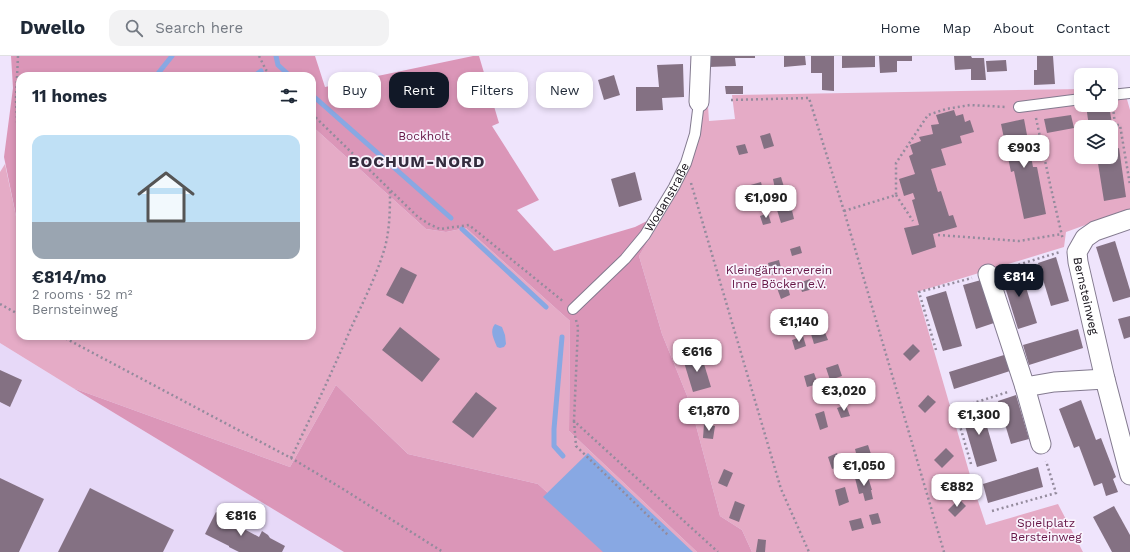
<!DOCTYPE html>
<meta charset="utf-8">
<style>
:root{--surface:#fff;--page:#f2f2f3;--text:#1f2937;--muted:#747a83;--line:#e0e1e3;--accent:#111827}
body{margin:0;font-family:"Work Sans",sans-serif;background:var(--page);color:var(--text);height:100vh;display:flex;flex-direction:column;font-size:15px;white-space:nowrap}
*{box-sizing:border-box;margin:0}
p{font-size:13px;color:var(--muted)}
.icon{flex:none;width:22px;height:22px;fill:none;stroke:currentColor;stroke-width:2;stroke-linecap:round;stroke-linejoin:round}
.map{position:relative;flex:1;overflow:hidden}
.side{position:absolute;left:16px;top:16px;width:300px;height:268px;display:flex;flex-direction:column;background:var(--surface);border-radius:12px;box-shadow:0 2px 6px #0003}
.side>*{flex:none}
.top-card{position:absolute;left:328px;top:16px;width:380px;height:36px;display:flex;gap:8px}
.buttons{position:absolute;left:1074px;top:12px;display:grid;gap:8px}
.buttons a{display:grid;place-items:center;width:44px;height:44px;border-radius:8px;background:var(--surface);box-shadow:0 2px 6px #0003;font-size:20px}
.price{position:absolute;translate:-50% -34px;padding:0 9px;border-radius:8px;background:#fff;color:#222;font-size:13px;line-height:26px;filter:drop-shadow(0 1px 2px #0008)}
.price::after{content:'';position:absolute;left:50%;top:24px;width:12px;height:9px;margin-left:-6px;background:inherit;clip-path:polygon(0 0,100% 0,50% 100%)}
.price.on{background:var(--accent);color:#fff}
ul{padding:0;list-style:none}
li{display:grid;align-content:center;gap:8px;height:212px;padding:0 16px}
li span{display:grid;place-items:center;height:124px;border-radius:12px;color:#555}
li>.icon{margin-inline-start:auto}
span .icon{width:72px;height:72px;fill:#fffc;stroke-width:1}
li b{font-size:17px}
h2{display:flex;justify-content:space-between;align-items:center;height:48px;padding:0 16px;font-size:17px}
.chip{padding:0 14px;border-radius:12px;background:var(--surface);box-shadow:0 2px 6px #0003;font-size:14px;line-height:36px}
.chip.on{background:var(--accent);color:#fff}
header{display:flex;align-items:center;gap:24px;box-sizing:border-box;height:56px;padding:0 20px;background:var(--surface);border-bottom:1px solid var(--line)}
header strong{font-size:19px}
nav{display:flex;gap:22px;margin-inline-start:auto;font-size:14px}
.search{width:280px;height:36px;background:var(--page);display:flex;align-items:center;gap:10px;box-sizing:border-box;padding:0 14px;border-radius:12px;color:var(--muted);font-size:15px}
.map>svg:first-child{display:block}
.built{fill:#e7d9f8}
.green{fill:#e5abc6;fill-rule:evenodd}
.forest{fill:#db96b8}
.water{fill:#88a8e3}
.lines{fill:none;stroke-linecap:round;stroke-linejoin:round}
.stream{stroke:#88a8e3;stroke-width:5}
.building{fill:#847183}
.lane-casing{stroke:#837a8f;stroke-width:12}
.street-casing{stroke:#837a8f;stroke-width:21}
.path{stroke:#948b9d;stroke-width:2.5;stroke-dasharray:2 3;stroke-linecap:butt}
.lane{stroke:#fff;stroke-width:10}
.street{stroke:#fff;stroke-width:19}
.labels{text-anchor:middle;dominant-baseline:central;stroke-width:3.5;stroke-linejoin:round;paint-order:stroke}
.park-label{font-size:12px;fill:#661646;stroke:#f9f4fe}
.street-label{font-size:12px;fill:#0f0b13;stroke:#f9f4fe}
.district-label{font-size:16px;font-weight:bold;letter-spacing:1px;fill:#342c3e;stroke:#f9f4fe}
</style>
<header>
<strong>Dwello</strong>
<div class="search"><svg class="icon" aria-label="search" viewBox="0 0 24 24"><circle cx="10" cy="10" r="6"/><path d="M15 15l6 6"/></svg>Search here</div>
<nav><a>Home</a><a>Map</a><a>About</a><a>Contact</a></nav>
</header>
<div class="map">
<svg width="1130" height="496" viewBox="0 0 1130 496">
<rect width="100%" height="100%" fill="#efe4fc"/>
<path class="built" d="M 0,287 L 73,332 L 344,496 L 0,496 Z"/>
<g class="green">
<path d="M 1081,33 L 1081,49 L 1111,49 L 1111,33 L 1124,33 L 1130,54 L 1130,153 L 1066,176 L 1064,191 L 917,236 L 974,433 L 986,469 L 1058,448 L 1083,496 L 752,496 L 742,474 L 720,460 L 690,347 L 662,278 L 639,200 C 665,156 705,103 701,50 L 708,50 L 709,65 L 735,63 L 732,39 ZM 1081,71 L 1111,71 L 1111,101 L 1081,101 Z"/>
<path d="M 312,70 L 426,173 L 446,176 L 466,172 L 570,265 L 569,375 L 697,496 L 613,496 L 538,428 L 408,398 L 336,329 L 290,411 L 73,332 L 0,287 L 0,116 L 5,108 L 17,165 L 20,162 L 20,280 L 312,280 Z"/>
</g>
<g class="forest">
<path d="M 11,0 L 315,0 L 325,31 L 473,0 L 479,0 L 499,67 L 492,70 L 539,144 L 517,154 L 554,195 L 635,171 L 647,165 L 656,170 L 679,130 L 681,130 L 639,200 L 662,278 L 690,347 L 720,460 L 742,474 L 752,496 L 697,496 L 569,375 L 570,265 L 466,172 L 446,176 L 426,173 L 312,70 L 312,20 L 20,20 L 20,162 L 17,165 L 4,101 L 13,32 Z"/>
<path d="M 336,329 L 408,398 L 538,428 L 613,496 L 344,496 L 73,332 L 290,411 Z"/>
</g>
<g class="water">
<path d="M 495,268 L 502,271 L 505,279 L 506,288 L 504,291 L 500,292 L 497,291 C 494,283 489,275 495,268 Z"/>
<path d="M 588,397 L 693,496 L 603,496 L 543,441 Z"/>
</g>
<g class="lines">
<g class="stream">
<path d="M 276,0 L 278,9 L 290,20"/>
<path d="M 156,20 L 172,0"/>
<path d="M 254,20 L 261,15"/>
<path d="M 312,39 L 451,162"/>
<path d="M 462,173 L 546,251"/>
<path d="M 562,281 L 554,373 L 554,390 L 563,400"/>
</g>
</g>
<g class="building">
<path d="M 708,0 L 755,0 L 755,2 L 735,2 L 736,10 L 709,11 Z"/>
<path d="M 784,0 L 805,0 L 806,9 L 784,11 Z"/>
<path d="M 811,0 L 834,0 L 834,35 L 822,34 L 822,17 L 811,17 Z"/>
<path d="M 842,0 L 875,0 L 875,11 L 842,12 Z"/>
<path d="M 879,0 L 912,0 L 912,5 L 897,5 L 897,16 L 880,17 Z"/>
<path d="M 954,0 L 971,0 L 972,2 L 984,2 L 986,24 L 971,24 L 971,13 L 955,14 Z"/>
<path d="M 1037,0 L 1053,0 L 1055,28 L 1034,29 L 1034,14 L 1037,14 Z"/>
<path d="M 1006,4 L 1007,15 L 987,16 L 986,5 Z"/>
<path d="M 683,8 L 684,41 L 662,42 L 663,54 L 636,55 L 636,31 L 659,31 L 657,9 Z"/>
<rect x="1083" y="15" width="16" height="4"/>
<path d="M 614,19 L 620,39 L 604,44 L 598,24 Z"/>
<path d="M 725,30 L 743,30 L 743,38 L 726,38 Z"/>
<path d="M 1086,49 L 1109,49 L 1116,93 L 1119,92 L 1126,141 L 1104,145 L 1097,101 L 1111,101 L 1111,71 L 1089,71 Z"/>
<path d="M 954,54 L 956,60 L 963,58 L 965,66 L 970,64 L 974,76 L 960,80 L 962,87 L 941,93 L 946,109 L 931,113 L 938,136 L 941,135 L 949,160 L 953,159 L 957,171 L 933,178 L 936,191 L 912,199 L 904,172 L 919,169 L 912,144 L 915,143 L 913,137 L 904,140 L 899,123 L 915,118 L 909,100 L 913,98 L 910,89 L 921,85 L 919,81 L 933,78 L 931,69 L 939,68 L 936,59 Z"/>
<path d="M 1071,59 L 1074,72 L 1047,77 L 1044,63 Z"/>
<path d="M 1024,63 L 1033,111 L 1037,111 L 1046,158 L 1024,163 L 1014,115 L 1011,116 L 1001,68 Z"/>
<path d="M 770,77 L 774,90 L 764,93 L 760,80 Z"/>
<path d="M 745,88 L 748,97 L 739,99 L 736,90 Z"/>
<path d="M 635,116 L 642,144 L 619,151 L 611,123 Z"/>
<path d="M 781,121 L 784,131 L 775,133 L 773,123 Z"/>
<path d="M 761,126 L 764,138 L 751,141 L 747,130 Z"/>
<path d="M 791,150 L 794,163 L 781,167 L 777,154 Z"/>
<path d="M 768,157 L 771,167 L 763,169 L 760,160 Z"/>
<path d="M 1115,185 L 1130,234 L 1130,241 L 1113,246 L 1096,191 Z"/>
<path d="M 800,190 L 802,197 L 792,200 L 790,193 Z"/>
<path d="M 1056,201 L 1069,245 L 1051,250 L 1038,207 Z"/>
<path d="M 779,204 L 782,216 L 771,219 L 768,207 Z"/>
<path d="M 401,211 L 417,219 L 403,248 L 386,239 Z"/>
<path d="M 1020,212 L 1037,267 L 1018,273 L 1001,218 Z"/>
<path d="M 810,223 L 813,233 L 802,236 L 799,227 Z"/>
<path d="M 981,224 L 994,267 L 976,273 L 963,229 Z"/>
<path d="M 787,228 L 790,239 L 781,243 L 777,232 Z"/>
<path d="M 946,235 L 962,290 L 943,295 L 926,241 Z"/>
<path d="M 1130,260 L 1130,281 L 1124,283 L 1118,263 Z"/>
<path d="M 400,271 L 440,303 L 422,326 L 382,294 Z"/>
<path d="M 1078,273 L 1083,292 L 1029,309 L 1023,289 Z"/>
<path d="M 824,274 L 828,284 L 814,288 L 811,278 Z"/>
<path d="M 803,280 L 806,290 L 795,294 L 792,284 Z"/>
<path d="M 913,288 L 920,295 L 910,305 L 903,298 Z"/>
<path d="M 701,298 L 711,331 L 693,336 L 683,303 Z"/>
<path d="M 1004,299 L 1010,315 L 954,333 L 949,316 Z"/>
<path d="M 838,308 L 842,320 L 830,324 L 826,312 Z"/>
<path d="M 0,314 L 22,324 L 10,351 L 0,346 Z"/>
<path d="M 814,317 L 818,328 L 807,331 L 804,320 Z"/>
<path d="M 476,336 L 497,352 L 473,382 L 452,366 Z"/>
<path d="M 928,339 L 936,346 L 925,357 L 918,350 Z"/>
<path d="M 1016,339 L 1029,383 L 1011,388 L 998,345 Z"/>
<path d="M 1081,344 L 1096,384 L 1101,382 L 1116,421 L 1113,423 L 1118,436 L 1106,440 L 1102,427 L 1094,430 L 1079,390 L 1074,392 L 1059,353 Z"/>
<path d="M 846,349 L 850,360 L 841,362 L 837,352 Z"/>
<path d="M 981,350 L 997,405 L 977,411 L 961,356 Z"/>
<path d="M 824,355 L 828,371 L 820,374 L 815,358 Z"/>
<path d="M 704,368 L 715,370 L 713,383 L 703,382 Z"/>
<path d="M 868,389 L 872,401 L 858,405 L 855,393 Z"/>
<path d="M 946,392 L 954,400 L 942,412 L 934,404 Z"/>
<path d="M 837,397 L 842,410 L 832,413 L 828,401 Z"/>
<path d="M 1038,411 L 1043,431 L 988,447 L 983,428 Z"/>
<path d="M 724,413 L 733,417 L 727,431 L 718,427 Z"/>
<path d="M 867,418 L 872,434 L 871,434 L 873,443 L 865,445 L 863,437 L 859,438 L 855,422 Z"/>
<path d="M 0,422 L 44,443 L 19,496 L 0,496 Z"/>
<path d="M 845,431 L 849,446 L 839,450 L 835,434 Z"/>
<path d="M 90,432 L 174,474 L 163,496 L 58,496 Z"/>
<path d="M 959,443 L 966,450 L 955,461 L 948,454 Z"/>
<path d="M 735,445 L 745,449 L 739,466 L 729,462 Z"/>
<path d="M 1114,450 L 1130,479 L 1130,496 L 1112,496 L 1093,461 Z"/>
<path d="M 216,456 L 232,464 L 231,466 L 259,481 L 262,475 L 268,479 L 270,482 L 285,490 L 282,496 L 239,496 L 229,491 L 229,490 L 205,478 Z"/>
<path d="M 878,457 L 881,467 L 872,469 L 869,459 Z"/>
<path d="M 861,462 L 864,472 L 852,475 L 849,465 Z"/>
<path d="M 758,483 L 766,484 L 765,496 L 756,496 Z"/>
</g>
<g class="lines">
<g class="lane-casing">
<g id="lane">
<path d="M 1111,39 L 1130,37"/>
<path d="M 1019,51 L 1081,43"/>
<path id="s1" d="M 573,253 L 625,203 L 645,179 L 674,131 L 686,107 L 695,78 L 699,46"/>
</g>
</g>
<g class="street-casing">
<g id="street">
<path d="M 699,46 L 701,0"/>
<path id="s2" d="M 1130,163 L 1095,175 L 1085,182 L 1077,196 L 1078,206 L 1105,323 L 1130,419"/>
<path d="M 988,218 L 1025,331 L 1054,326 L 1105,323"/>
<path d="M 1025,331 L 1041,388"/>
</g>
</g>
<g class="path">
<path d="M 18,0 L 16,43 L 20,128"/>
<path d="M 259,0 L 266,14 L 272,20"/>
<path d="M 731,44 L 809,42 L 844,155 L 944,496"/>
<path d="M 1113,51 L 1115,69 L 1120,69 L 1130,129"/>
<path d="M 312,58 L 418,161 L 429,168 L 440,173 L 469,169 L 564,246"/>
<path d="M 1036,62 L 1050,128 L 1063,184"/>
<path d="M 691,127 L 781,433 L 809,496"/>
<path d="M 896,139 L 913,165"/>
<path d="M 844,155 L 896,139 L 896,107 L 928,59 L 946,53 L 970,49 L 1006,51"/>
<path d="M 938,179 L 1019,185 L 1062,178"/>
<path d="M 1004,213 L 1060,196"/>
<path d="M 0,248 L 20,259"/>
<path d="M 576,264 L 578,271 L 574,365 L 718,496"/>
<path d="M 61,280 L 291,402 L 343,433 L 443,496"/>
<path d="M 936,294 L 919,236 L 972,222"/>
<path d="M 574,365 L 576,390 L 669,480"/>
<path d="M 291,402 C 312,359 332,316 351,272 C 363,246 377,219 385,191 C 390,172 390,152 390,133"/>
<path d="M 971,408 L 955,353 L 1008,336"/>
<path d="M 992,455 L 1056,437 L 1046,405"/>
</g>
<use href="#lane" class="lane"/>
<use href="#street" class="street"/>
</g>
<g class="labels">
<g class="park-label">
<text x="424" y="80">Bockholt</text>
<text x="779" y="214">Kleingärtnerverein<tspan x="779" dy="14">Inne Böcken e.V.</tspan></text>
<text x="1046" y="467">Spielplatz<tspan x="1046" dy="14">Bersteinweg</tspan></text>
</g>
<g class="street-label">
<text stroke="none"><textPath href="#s1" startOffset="147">Wodanstraße</textPath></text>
<text stroke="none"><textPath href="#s2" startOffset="110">Bernsteinweg</textPath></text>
</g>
<g class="district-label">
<text x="417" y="105">BOCHUM-NORD</text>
</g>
</g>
</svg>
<div class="buttons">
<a><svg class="icon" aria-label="locate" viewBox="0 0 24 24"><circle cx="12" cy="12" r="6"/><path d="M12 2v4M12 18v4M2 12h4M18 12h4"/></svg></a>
<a><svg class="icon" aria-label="layers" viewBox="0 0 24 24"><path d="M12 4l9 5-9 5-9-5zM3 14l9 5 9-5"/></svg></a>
</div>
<b class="price" style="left:1024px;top:113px">€903</b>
<b class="price" style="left:766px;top:163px">€1,090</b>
<b class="price on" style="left:1019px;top:242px">€814</b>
<b class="price" style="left:799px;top:287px">€1,140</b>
<b class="price" style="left:697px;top:317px">€616</b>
<b class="price" style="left:844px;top:356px">€3,020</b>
<b class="price" style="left:709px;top:376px">€1,870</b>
<b class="price" style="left:979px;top:380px">€1,300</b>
<b class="price" style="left:864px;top:431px">€1,050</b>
<b class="price" style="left:957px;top:452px">€882</b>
<b class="price" style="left:241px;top:481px">€816</b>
<div class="top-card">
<a class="chip">Buy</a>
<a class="chip on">Rent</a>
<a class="chip">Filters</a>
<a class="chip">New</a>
</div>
<section class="side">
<h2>11 homes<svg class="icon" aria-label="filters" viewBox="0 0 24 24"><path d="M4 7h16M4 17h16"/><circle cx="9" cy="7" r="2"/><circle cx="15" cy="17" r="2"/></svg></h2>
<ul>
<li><span style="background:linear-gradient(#bfe0f5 70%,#9aa5b1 0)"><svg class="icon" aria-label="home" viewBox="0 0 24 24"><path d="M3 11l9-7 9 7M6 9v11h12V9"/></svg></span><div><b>€814/mo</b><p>2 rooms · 52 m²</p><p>Bernsteinweg</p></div></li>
</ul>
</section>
</div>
